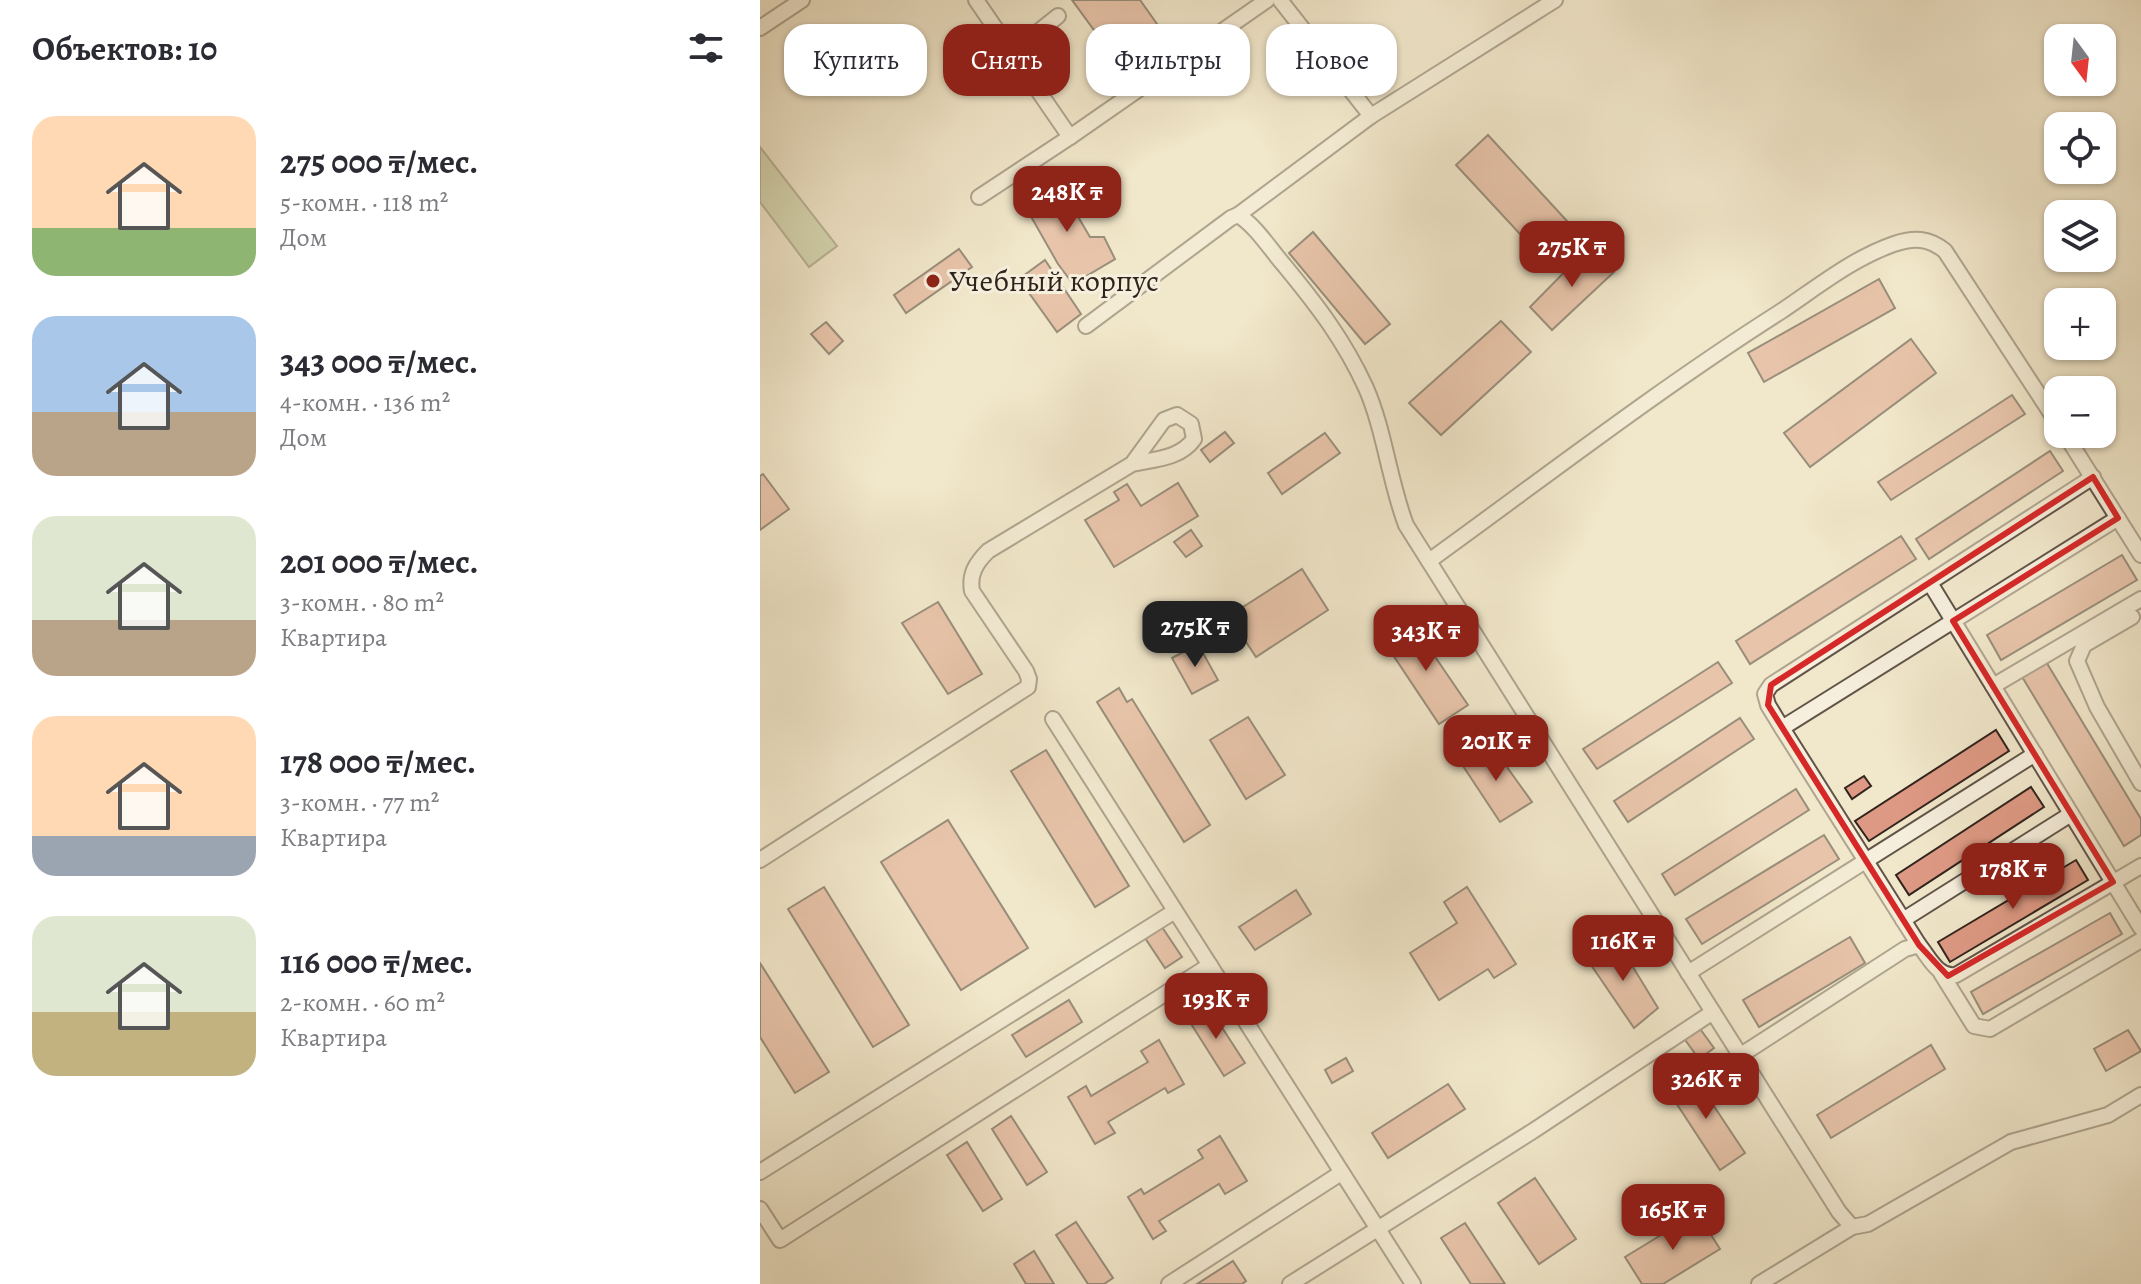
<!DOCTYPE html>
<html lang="ru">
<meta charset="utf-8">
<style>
:root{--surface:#fff;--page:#f7f7f7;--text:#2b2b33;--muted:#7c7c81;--accent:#8f2418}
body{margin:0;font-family:Alegreya,serif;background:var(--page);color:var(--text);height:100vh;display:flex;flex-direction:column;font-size:30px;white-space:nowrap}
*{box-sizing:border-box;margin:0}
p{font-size:26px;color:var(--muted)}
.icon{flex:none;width:44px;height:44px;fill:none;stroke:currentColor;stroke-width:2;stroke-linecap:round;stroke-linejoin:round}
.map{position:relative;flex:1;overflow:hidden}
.side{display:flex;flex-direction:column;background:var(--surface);width:760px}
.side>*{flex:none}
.hud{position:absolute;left:24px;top:24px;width:760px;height:72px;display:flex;gap:16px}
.needle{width:52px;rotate:165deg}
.buttons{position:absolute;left:1284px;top:24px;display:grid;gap:16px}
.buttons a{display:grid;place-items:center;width:72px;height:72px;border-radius:16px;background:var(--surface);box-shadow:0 2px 6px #0004;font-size:40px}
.price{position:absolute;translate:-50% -68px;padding:0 18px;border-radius:16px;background:var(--accent);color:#fff;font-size:26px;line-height:52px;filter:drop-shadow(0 2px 4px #0008)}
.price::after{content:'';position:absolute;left:50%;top:48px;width:24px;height:18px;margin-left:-12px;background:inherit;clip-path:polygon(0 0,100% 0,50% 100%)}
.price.selected{background:#222;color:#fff}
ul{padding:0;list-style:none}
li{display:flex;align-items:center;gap:24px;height:200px;padding:0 32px}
li span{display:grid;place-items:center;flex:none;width:224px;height:160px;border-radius:24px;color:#555}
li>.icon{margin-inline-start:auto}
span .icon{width:96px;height:96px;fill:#fffc;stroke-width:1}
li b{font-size:34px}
h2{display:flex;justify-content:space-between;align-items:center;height:96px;padding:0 32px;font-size:34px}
.chip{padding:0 28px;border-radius:24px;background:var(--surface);box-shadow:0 2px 6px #0004;font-size:28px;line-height:72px}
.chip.selected{background:var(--accent);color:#fff}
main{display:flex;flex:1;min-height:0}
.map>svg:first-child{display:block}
.green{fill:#b8c598;stroke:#74745a;stroke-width:2}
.building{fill:#de9984;stroke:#2f231c;stroke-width:2}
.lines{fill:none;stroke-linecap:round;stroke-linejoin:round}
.minor-casing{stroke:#605448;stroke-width:18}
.minor{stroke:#f6efdd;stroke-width:14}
.marked{fill:none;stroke:#d62828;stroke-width:6;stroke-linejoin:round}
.poi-dot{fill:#8f2418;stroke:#f6efdd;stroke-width:3}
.labels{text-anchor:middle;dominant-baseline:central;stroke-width:6;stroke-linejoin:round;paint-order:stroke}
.poi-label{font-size:30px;fill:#2f231c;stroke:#f6efdd;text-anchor:start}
</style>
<main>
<section class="side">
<h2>Объектов: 10<svg class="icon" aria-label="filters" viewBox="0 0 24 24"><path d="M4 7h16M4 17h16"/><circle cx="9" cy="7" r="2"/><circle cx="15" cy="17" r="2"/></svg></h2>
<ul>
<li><span style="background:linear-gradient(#ffd9b3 70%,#8fb573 0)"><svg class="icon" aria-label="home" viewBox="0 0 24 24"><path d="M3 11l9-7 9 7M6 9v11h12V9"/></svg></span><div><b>275 000 ₸/мес.</b><p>5-комн. · 118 m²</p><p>Дом</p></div></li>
<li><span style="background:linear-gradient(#a9c7e8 60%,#b9a48a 0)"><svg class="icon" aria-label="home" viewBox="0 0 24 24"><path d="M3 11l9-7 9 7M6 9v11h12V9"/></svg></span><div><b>343 000 ₸/мес.</b><p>4-комн. · 136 m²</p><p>Дом</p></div></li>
<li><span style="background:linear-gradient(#dfe7d0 65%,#b9a48a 0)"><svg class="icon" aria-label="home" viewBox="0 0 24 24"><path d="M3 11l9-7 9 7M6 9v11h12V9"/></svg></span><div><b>201 000 ₸/мес.</b><p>3-комн. · 80 m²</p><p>Квартира</p></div></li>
<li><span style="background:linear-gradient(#ffd9b3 75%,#9aa5b1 0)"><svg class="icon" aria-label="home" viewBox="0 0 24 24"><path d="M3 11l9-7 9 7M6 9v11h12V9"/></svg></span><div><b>178 000 ₸/мес.</b><p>3-комн. · 77 m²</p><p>Квартира</p></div></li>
<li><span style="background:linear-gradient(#dfe7d0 60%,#c2b280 0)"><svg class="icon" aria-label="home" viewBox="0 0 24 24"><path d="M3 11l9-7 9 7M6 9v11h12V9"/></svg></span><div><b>116 000 ₸/мес.</b><p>2-комн. · 60 m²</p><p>Квартира</p></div></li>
</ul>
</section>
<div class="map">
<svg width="1381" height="1284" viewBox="0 0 1381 1284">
<rect width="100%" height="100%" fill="#f1e7cb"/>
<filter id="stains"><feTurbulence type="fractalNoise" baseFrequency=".0025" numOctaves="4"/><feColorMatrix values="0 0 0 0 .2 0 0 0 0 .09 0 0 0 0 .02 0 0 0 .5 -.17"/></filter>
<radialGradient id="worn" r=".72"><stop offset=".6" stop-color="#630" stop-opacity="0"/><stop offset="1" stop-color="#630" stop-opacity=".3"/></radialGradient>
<path class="green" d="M 0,147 L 77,246 L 49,267 L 0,202 Z"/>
<g class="building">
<path d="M 312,0 L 380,0 L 402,31 L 358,63 Z"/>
<path d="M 728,135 L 818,233 L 786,262 L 696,165 Z"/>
<path d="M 297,181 L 330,237 L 344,237 L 355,259 L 313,284 L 298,264 L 261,199 Z"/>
<path d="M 553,232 L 630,324 L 605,344 L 529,253 Z"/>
<path d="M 829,247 L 854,272 L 792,330 L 770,307 Z"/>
<path d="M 199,249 L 212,267 L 146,313 L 134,295 Z"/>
<path d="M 285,260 L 321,314 L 297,332 L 259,279 Z"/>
<path d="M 1119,279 L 1135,308 L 1004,382 L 988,353 Z"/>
<path d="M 741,321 L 771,352 L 681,435 L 649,403 Z"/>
<path d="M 66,322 L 83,341 L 69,354 L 51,334 Z"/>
<path d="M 1151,339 L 1176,373 L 1050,467 L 1024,433 Z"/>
<path d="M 1252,395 L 1265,414 L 1131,500 L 1118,482 Z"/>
<path d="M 465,432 L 474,443 L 450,462 L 441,450 Z"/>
<path d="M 565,433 L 580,453 L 522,494 L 508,473 Z"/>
<path d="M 1290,451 L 1303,471 L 1169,559 L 1156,539 Z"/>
<path d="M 3,474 L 29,509 L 0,530 L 0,476 Z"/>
<path d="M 418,483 L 438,516 L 354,567 L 325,520 L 359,500 L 354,492 L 367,484 L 381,506 Z"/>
<path d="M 431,530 L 442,546 L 426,557 L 414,542 Z"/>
<path d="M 1141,536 L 1156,559 L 990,664 L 976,641 Z"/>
<path d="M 1362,555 L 1377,580 L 1241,660 L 1227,635 Z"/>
<path d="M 542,569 L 568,610 L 496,657 L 469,616 Z"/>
<path d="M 178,602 L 222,674 L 188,694 L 142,623 Z"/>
<path d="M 652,623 L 708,705 L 679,724 L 623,640 Z"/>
<path d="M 438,644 L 458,680 L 432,694 L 412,658 Z"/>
<path d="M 1285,660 L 1381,819 L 1381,835 L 1364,846 L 1261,675 Z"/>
<path d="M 958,662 L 972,683 L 837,769 L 823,749 Z"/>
<path d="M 359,688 L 367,702 L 372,699 L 450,825 L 424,842 L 337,702 Z"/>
<path d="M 488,717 L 525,775 L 486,799 L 450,740 Z"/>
<path d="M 980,718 L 994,739 L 868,822 L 854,801 Z"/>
<path d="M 1236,730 L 1249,751 L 1109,841 L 1095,821 Z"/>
<path d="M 729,742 L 772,802 L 740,822 L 701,763 Z"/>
<path d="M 286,750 L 369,886 L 335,907 L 251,771 Z"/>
<path d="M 1104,776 L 1111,786 L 1092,799 L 1085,788 Z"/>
<path d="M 1271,787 L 1284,807 L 1149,895 L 1136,875 Z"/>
<path d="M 1036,789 L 1049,810 L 915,895 L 902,874 Z"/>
<path d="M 188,820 L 268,948 L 201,990 L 121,862 Z"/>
<path d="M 1064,835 L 1079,859 L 942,944 L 926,919 Z"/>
<path d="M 1316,860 L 1328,880 L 1190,962 L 1178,942 Z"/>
<path d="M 64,887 L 149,1025 L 113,1047 L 28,909 Z"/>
<path d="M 707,887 L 756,964 L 734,978 L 728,969 L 679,1000 L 650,953 L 697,923 L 684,902 Z"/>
<path d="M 536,890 L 551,914 L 495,950 L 479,927 Z"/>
<path d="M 1350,913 L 1362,934 L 1223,1014 L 1211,992 Z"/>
<path d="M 402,927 L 422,957 L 405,968 L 385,938 Z"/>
<path d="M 1090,937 L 1105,963 L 999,1027 L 983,1000 Z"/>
<path d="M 857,941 L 898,1008 L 874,1028 L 827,959 Z"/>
<path d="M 0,963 L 69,1072 L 35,1093 L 0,1037 Z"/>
<path d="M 309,1000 L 322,1022 L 266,1057 L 252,1035 Z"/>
<path d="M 448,1006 L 485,1063 L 464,1076 L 428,1019 Z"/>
<path d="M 938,1026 L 954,1048 L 939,1059 L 923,1037 Z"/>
<path d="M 1368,1030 L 1381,1051 L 1346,1071 L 1334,1049 Z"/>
<path d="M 399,1040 L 424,1084 L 408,1093 L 405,1088 L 348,1122 L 355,1133 L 335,1144 L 308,1097 L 326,1086 L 331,1096 L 388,1062 L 381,1051 Z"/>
<path d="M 1171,1045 L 1185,1069 L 1071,1138 L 1057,1115 Z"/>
<path d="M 586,1058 L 593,1071 L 572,1083 L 565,1070 Z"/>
<path d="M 932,1073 L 985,1153 L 960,1170 L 907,1089 Z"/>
<path d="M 688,1084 L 705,1109 L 628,1158 L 612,1133 Z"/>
<path d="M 251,1116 L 287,1172 L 267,1185 L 232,1129 Z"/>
<path d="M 460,1136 L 487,1181 L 465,1194 L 459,1184 L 399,1221 L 406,1231 L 393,1239 L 368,1197 L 381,1189 L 384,1194 L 443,1158 L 438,1150 Z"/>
<path d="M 207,1142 L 242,1199 L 223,1211 L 187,1155 Z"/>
<path d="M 775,1178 L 816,1239 L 779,1264 L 738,1203 Z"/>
<path d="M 937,1213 L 960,1249 L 903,1284 L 882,1284 L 865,1257 Z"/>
<path d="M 316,1222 L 353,1278 L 344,1284 L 328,1284 L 296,1235 Z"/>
<path d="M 705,1223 L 745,1284 L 711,1284 L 681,1238 Z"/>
<path d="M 274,1251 L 294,1284 L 266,1284 L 254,1264 Z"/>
<path d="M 473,1261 L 486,1281 L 482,1284 L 437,1284 Z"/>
</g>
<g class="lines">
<g class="minor-casing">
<g id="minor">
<path d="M 216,0 L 310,137"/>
<path d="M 520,0 L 611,116"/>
<path d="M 0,28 L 42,0"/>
<path d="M 253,52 L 298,16"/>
<path d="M 219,197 L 310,137 L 507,0"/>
<path d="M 478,215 L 611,116 L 795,0"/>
<path d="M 326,326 L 471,218 L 478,215 C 496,226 510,249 524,265 C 557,305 584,340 606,388 C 625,432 629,480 646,525 L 1079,1212 L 1092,1227"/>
<path d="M 1305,434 L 1381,555"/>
<path d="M 669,561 C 785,477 899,389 1020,312 C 1056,288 1093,258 1134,244 C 1154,237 1169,238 1185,251 L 1298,424"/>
<path d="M 1170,583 L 1381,928"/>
<path d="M 1372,617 L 1324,645 L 1317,661 L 1337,707 L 1381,783"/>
<path d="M 1233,686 L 1381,599"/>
<path d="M 293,719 L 653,1284"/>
<path d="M 1022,728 L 1358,518"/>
<path d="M 0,860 L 268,687 L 269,679 L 266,671 L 212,591 C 209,574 216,563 228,551 L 372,464 L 404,420 L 417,415 L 431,424 L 434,439 C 420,459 394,459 372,464"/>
<path d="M 1143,920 L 1311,814"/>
<path d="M 1159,945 L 1022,728 L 1008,705 L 1005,694 L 1011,685 L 1333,477"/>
<path d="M 928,973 L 1275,754"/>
<path d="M 1181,973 L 1214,1026 L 1230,1029 L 1381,940"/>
<path d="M 981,1055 L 1145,949 L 1159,945 C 1169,957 1178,978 1196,975 L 1381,866"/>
<path d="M 0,1172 L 415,911"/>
<path d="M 0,1209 L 20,1240 L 450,965"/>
<path d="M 409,1284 L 581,1173"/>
<path d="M 530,1284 L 773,1131 L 953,1012"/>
<path d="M 999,1284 L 1092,1227 L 1108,1224 L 1251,1142 L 1348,1115 L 1381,1095"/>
</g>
</g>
<use href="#minor" class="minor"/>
</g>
<path d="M0 0H1381V1284H0ZM 1333,477 L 1358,518 L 1193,621 L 1353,882 L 1188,976 L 1159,945 L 1008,705 L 1011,685 Z" fill="#f1e7cb" fill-opacity=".55" fill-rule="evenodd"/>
<path class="marked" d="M 1333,477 L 1358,518 L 1193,621 L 1353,882 L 1188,976 L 1159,945 L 1008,705 L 1011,685 Z"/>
<circle class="poi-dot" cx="173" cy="281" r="8"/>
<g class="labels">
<g class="poi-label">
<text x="189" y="281">Учебный корпус</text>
</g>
</g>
<rect width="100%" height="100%" filter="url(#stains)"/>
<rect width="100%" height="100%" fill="url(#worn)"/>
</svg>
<div class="buttons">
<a><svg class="needle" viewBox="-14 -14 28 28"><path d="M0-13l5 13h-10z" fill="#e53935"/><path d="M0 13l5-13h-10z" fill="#7c7c81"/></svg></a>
<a><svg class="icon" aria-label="locate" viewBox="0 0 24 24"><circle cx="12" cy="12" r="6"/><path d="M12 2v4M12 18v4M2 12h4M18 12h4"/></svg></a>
<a><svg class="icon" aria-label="layers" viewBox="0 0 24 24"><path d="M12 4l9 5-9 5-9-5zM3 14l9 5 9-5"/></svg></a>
<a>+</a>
<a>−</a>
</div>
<b class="price" style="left:307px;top:234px">248K ₸</b>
<b class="price" style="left:812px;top:289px">275K ₸</b>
<b class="price selected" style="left:435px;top:669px">275K ₸</b>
<b class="price" style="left:666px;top:673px">343K ₸</b>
<b class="price" style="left:736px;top:783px">201K ₸</b>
<b class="price" style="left:1253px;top:911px">178K ₸</b>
<b class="price" style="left:863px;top:983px">116K ₸</b>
<b class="price" style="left:456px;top:1041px">193K ₸</b>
<b class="price" style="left:946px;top:1121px">326K ₸</b>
<b class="price" style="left:913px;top:1252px">165K ₸</b>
<div class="hud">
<a class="chip">Купить</a>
<a class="chip selected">Снять</a>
<a class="chip">Фильтры</a>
<a class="chip">Новое</a>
</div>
</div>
</main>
